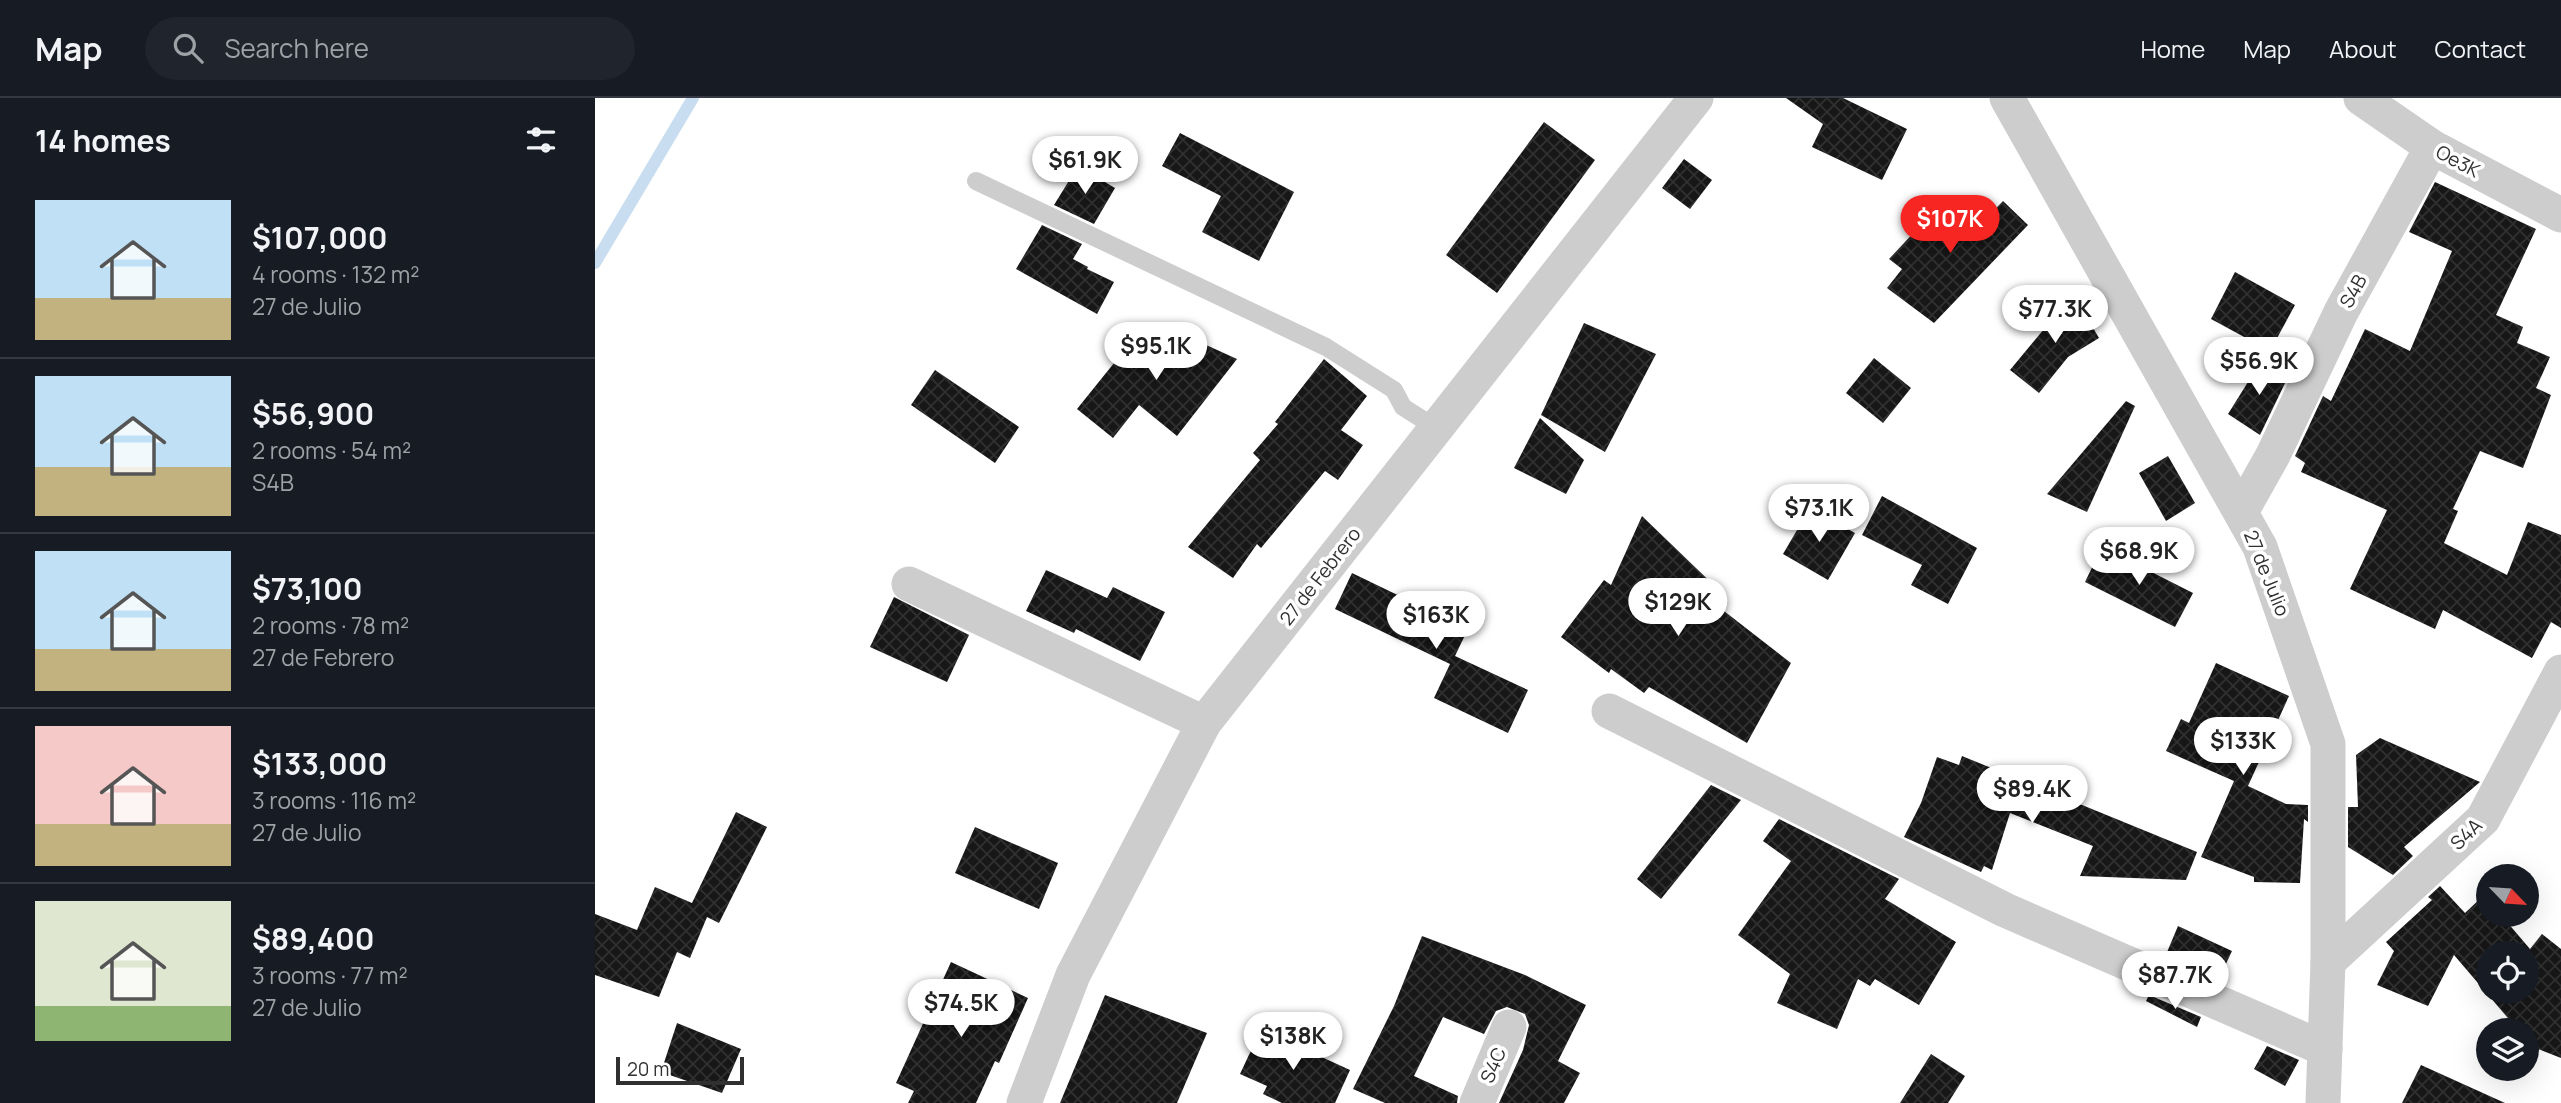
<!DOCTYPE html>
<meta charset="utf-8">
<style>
:root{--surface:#171b24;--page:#20242c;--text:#f1f3f6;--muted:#9ea1a6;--line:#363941;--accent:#f72623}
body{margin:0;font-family:Manrope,sans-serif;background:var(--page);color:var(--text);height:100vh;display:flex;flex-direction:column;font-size:26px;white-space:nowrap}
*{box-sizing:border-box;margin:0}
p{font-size:23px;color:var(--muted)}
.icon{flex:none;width:38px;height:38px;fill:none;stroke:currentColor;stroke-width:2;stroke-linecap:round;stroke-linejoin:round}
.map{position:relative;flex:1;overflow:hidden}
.drawer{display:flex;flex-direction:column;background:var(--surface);width:595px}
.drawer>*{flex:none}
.needle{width:46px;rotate:115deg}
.fabs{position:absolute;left:1881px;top:766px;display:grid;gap:14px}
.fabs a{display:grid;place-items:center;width:63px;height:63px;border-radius:50%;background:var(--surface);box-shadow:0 7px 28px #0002;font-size:35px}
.scale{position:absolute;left:21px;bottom:18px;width:128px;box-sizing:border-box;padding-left:7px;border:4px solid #303030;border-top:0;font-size:19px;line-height:24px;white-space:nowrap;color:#303030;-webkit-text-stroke:5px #fff;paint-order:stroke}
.price{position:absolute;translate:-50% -60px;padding:0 16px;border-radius:24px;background:#fff;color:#222;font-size:23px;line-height:46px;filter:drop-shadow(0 2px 4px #0008)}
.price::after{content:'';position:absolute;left:50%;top:42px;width:21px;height:16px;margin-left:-10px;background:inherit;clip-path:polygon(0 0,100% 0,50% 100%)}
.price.active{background:var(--accent);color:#fff}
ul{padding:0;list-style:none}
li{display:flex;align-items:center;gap:21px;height:175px;padding:0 35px}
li+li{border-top:2px solid var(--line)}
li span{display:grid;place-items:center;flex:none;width:196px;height:140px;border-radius:0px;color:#555}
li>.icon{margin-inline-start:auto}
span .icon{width:84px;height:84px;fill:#fffc;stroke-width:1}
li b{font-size:30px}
h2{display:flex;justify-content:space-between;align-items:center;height:84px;padding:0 35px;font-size:30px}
header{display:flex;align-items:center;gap:42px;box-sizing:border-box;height:98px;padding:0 35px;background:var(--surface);border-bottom:2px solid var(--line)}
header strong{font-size:33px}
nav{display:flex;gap:38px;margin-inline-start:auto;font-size:24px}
.search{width:490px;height:63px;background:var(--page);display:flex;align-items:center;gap:18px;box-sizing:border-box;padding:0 24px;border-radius:38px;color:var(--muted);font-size:26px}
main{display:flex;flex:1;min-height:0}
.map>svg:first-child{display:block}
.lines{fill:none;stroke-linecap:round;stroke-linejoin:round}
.stream{stroke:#c8ddf0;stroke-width:12}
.building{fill:url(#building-cross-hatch);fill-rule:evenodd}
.service{stroke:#cdcdcd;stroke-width:18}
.minor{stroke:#cdcdcd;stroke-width:35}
.labels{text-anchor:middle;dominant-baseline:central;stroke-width:7;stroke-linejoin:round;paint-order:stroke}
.street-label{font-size:19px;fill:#303030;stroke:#fff}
</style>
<header>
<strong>Map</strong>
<div class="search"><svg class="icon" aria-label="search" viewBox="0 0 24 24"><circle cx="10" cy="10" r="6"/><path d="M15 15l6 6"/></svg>Search here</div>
<nav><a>Home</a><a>Map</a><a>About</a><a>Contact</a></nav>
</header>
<main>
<section class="drawer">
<h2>14 homes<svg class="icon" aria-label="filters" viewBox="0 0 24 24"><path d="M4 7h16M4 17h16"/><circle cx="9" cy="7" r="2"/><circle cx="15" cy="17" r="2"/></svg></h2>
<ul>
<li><span style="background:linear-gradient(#bfe0f5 70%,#c2b280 0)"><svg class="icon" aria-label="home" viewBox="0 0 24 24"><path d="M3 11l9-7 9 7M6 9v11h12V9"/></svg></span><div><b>$107,000</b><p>4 rooms · 132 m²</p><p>27 de Julio</p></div></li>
<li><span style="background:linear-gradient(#bfe0f5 65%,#c2b280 0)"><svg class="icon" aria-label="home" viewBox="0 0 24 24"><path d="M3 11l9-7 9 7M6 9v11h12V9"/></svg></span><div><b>$56,900</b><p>2 rooms · 54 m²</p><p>S4B</p></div></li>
<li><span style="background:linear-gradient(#bfe0f5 70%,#c2b280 0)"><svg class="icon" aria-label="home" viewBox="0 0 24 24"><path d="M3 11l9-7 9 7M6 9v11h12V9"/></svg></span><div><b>$73,100</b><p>2 rooms · 78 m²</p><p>27 de Febrero</p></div></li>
<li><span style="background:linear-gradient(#f6c9c9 70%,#c2b280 0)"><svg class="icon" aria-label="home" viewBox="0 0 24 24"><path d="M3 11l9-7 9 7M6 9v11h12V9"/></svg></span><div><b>$133,000</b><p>3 rooms · 116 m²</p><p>27 de Julio</p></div></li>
<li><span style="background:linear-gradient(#dfe7d0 75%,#8fb573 0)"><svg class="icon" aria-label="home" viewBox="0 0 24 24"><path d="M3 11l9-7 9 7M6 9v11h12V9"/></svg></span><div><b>$89,400</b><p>3 rooms · 77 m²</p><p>27 de Julio</p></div></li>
</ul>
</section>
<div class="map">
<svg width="1966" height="1005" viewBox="0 0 1966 1005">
<defs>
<pattern id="building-cross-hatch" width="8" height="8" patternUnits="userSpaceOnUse" patternTransform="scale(1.75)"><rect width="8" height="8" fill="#171717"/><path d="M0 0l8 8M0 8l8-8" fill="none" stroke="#303030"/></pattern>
</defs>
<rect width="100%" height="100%" fill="#fff"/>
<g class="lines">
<path class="stream" d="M 0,165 L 98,0"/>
</g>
<g class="building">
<path d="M 1191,0 L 1248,0 L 1312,31 L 1287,82 L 1217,49 L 1228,26 Z"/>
<path d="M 949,24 L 1000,62 L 902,195 L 851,157 Z"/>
<path d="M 585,35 L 699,94 L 664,163 L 607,134 L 626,98 L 567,68 Z"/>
<path d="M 1089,61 L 1117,82 L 1095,111 L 1067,90 Z"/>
<path d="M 483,68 L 520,90 L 499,126 L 459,107 Z"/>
<path d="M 1840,84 L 1941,131 L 1901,217 L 1928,229 L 1922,245 L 1955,259 L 1941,290 L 1956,297 L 1928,370 L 1885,353 L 1858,411 L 1863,413 L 1849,445 L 1912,477 L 1933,424 L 1966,437 L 1966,530 L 1956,524 L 1937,560 L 1848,512 L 1840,531 L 1755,491 L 1792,412 L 1706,374 L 1710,365 L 1700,358 L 1728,298 L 1736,303 L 1770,231 L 1815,253 L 1857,153 L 1814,134 Z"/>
<path d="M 1354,97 L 1385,127 L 1408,103 L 1433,127 L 1339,225 L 1292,190 L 1307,171 L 1294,161 Z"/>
<path d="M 447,127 L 487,146 L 478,161 L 493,169 L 492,171 L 519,184 L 502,216 L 421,171 Z"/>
<path d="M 1640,174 L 1700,207 L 1675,253 L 1616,221 Z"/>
<path d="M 1478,196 L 1504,240 L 1473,259 L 1444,295 L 1415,272 Z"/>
<path d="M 552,224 L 595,247 L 598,241 L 642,261 L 582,338 L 544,307 L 518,340 L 482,311 Z"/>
<path d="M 989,225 L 1061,256 L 1010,354 L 946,317 Z"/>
<path d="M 1279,260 L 1316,290 L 1288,325 L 1251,295 Z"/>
<path d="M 1668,260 L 1694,277 L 1665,337 L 1633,316 Z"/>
<path d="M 729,261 L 772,298 L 746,332 L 768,347 L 743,382 L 730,373 L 666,450 L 662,446 L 638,480 L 593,449 L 665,362 L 658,355 L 683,326 L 680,324 Z"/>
<path d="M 340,272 L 424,329 L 400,365 L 316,307 Z"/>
<path d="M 1531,303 L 1540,308 L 1492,414 L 1452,396 Z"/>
<path d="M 945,320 L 989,362 L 971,396 L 919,370 Z"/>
<path d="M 1573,358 L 1600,405 L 1571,423 L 1544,375 Z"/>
<path d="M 1287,398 L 1382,450 L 1353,506 L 1316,487 L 1327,467 L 1267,437 Z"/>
<path d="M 1215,410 L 1260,435 L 1233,482 L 1188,456 Z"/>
<path d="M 1047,418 L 1129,497 L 1120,506 L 1196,565 L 1152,645 L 1054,589 L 1049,595 L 1016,571 L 1014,575 L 966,539 L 1009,482 L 1016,487 Z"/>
<path d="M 1507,449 L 1598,495 L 1580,529 L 1490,484 Z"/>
<path d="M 451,472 L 512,500 L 518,489 L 570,514 L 545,563 L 481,531 L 479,535 L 431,513 Z"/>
<path d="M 757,475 L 873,531 L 860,558 L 933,592 L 913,635 L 839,600 L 855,566 L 740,511 Z"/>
<path d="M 299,499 L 374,537 L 352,584 L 275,549 Z"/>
<path d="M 1621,565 L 1694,598 L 1653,688 L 1691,706 L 1713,707 L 1713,724 L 1709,721 L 1705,785 L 1659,784 L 1659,779 L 1606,759 L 1639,683 L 1571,653 L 1586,621 L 1594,625 Z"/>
<path d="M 1785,640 L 1885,684 L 1809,749 L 1818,758 L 1798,777 L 1753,749 L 1753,709 L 1763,709 L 1761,657 Z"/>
<path d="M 1367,658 L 1602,754 L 1591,782 L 1485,778 L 1498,748 L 1415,715 L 1397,772 L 1389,768 L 1386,774 L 1309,739 L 1326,705 L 1342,659 L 1364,667 Z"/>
<path d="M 1116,687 L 1146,702 L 1066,801 L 1042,781 Z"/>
<path d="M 141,714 L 172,729 L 124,825 L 112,819 L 95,860 L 82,854 L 64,899 L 0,877 L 0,816 L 42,832 L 60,789 L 97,805 Z"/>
<path d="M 1184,721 L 1304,781 L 1290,801 L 1361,844 L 1324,907 L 1280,881 L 1275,888 L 1263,881 L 1242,931 L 1182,905 L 1195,876 L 1143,837 L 1196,763 L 1168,743 Z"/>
<path d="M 380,729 L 463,765 L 444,811 L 360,775 Z"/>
<path d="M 1845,788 L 1870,815 L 1888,798 L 1894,803 L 1894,817 L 1906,817 L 1935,851 L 1947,836 L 1966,851 L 1966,960 L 1938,949 L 1932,942 L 1932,933 L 1924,933 L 1859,857 L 1833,908 L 1782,887 L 1799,853 L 1791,844 L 1837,802 L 1833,799 ZM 1894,856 L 1932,856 L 1932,894 L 1894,894 Z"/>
<path d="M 1583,828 L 1637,853 L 1623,883 L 1570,859 Z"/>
<path d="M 827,838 L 930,877 L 991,907 L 963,963 L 985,975 L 969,1005 L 904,1005 L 928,952 L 934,927 L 930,916 L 912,909 L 901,913 L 889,936 L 848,919 L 819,978 L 863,998 L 862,1005 L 790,1005 L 758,991 L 799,908 Z"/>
<path d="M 356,864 L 433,900 L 404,965 L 400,963 L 381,1005 L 313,1005 L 319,993 L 301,985 Z"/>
<path d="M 510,897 L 612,935 L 582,1005 L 465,1005 Z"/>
<path d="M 1554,897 L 1606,919 L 1602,929 L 1551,903 Z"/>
<path d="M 82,925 L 146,951 L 127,995 L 66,974 Z"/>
<path d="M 666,931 L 755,972 L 740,1005 L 687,1005 L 668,996 L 672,988 L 645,976 Z"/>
<path d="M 1672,948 L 1704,962 L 1690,988 L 1659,971 Z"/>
<path d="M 1336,956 L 1370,978 L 1353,1005 L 1305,1005 Z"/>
<path d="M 1826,967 L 1910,1005 L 1807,1005 Z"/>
</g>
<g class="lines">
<path class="service" d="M 381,83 L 731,249 L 799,292 L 808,309 L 841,330"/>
<g class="minor">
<path d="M 1412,0 L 1665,449 L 1733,646 L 1733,864 L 1728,1005"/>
<path d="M 1766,0 L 1837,49 L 1966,117"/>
<path d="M 1646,414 L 1678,357 L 1746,214 L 1837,49"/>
<path d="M 314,486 L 609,625"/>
<path d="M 1014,613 L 1410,812 L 1730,951"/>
<path d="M 1733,864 L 1888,721 L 1966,574"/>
<path d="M 429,1005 L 478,877 L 609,625 L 1101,0"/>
<path d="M 882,1005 L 914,929"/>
</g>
</g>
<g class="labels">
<g class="street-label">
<text transform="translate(1863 63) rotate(28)">Oe3K</text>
<text transform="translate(1758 193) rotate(-61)">S4B</text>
<text transform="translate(1672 475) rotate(68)">27 de Julio</text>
<text transform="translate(725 478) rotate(-52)">27 de Febrero</text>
<text transform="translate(1871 736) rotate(-44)">S4A</text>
<text transform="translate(898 967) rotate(-67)">S4C</text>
</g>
</g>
</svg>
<div class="fabs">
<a><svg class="needle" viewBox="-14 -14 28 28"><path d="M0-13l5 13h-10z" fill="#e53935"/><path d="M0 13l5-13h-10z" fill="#9ea1a6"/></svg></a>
<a><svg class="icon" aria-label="locate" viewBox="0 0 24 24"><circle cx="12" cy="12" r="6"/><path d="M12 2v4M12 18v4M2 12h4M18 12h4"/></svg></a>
<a><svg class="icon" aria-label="layers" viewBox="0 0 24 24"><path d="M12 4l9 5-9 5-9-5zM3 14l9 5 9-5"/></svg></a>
</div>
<div class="scale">20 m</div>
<b class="price" style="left:490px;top:98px">$61.9K</b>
<b class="price active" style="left:1355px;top:157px">$107K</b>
<b class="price" style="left:1460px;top:247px">$77.3K</b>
<b class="price" style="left:561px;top:284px">$95.1K</b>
<b class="price" style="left:1664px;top:299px">$56.9K</b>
<b class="price" style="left:1224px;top:446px">$73.1K</b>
<b class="price" style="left:1544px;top:489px">$68.9K</b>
<b class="price" style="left:1083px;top:540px">$129K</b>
<b class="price" style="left:841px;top:553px">$163K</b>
<b class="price" style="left:1648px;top:679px">$133K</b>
<b class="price" style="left:1437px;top:727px">$89.4K</b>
<b class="price" style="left:1580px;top:913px">$87.7K</b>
<b class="price" style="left:366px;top:941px">$74.5K</b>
<b class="price" style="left:698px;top:974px">$138K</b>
</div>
</main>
